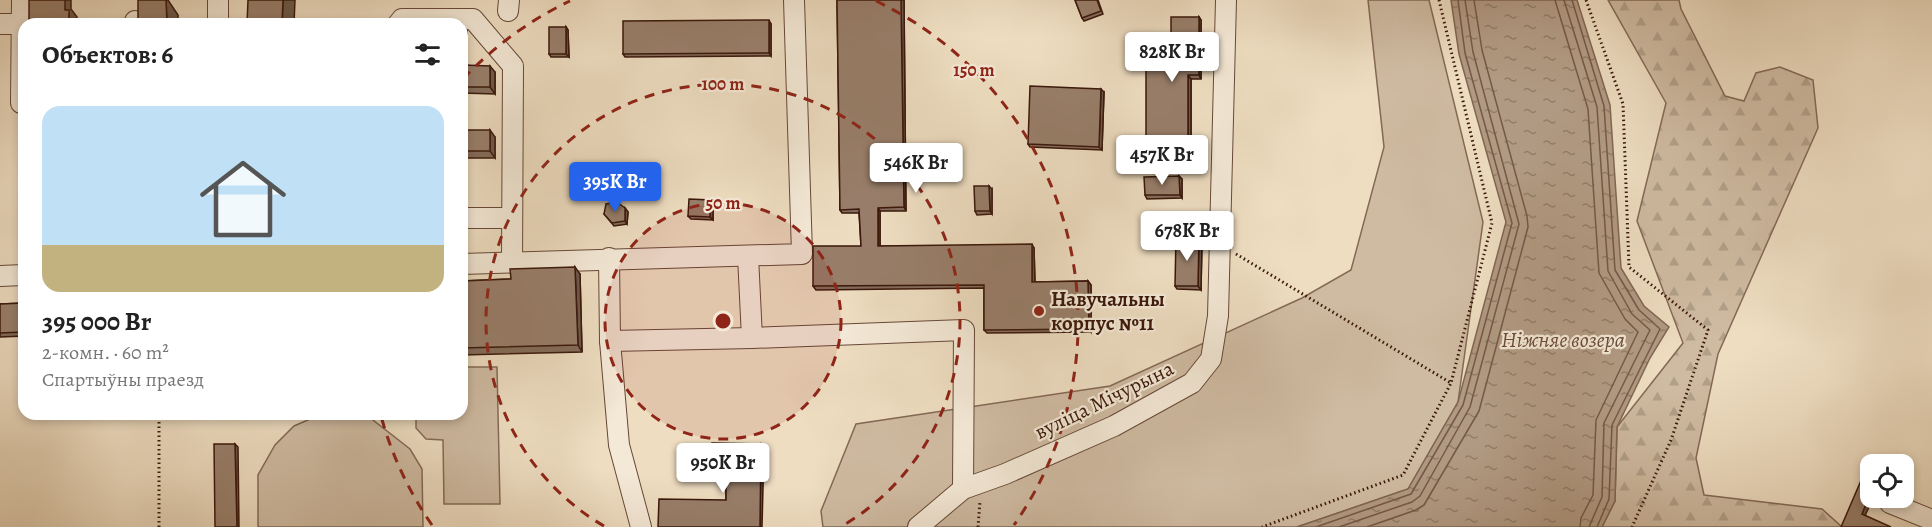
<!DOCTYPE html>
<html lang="ru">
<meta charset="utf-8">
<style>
:root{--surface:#fff;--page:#f2f2f2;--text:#222;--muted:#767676;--line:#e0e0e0;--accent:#2563eb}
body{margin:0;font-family:Alegreya,serif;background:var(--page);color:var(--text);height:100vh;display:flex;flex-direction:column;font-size:22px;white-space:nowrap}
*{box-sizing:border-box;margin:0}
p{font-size:20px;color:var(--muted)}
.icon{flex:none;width:33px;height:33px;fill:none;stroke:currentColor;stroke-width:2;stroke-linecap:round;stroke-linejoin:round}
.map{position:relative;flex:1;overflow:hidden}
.sheet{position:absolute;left:18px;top:18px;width:450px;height:402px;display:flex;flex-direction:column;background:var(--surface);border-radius:18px;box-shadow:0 3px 9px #0003}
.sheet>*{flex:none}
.controls{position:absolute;left:1860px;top:454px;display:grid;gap:12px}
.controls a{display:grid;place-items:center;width:54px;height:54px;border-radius:12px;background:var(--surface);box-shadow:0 3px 9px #0003;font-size:30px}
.price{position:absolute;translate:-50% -51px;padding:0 14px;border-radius:6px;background:#fff;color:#222;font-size:20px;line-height:39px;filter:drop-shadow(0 2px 3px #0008)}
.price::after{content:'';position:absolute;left:50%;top:36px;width:18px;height:14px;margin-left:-9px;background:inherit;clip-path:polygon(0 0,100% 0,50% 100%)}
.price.current{background:var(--accent);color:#fff}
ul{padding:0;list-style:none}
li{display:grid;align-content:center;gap:12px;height:318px;padding:0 24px}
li+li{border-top:2px solid var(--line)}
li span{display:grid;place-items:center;height:186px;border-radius:18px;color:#555}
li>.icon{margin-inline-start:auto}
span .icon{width:108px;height:108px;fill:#fffc;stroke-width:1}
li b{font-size:26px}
h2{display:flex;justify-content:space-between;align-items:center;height:72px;padding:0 24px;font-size:26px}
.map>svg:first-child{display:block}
.forest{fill:url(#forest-firs);stroke:#846956;stroke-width:1.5}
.park{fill:#cfbba2;stroke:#846956;stroke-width:1.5}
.water{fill:url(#water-ripples);stroke:#816653;stroke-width:1.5}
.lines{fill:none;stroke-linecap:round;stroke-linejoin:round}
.shore{stroke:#765847;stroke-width:1.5}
.minor-casing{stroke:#674838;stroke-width:22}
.path{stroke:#3a170b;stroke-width:3;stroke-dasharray:1.5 3;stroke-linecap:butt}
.minor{stroke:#f4e9d7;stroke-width:20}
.wall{fill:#836c5b;stroke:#3a170b;stroke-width:1.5}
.shaded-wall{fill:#6a584a;stroke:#3a170b;stroke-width:1.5}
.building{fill:#987e6a;stroke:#3a170b;stroke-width:1.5}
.ring{fill:none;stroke:#8f2418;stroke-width:3;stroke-dasharray:10 8}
.poi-dot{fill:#8f2418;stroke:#f4e9d7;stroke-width:2}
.labels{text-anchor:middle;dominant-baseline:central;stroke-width:4.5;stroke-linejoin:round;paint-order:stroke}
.poi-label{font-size:21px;font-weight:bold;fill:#3a170b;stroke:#f4e9d7;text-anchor:start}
.street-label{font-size:21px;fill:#3a170b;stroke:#f4e9d7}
.water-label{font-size:22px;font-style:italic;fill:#6a4b3b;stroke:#f4e9d7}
.centre{fill:#8f2418;stroke:#f4e9d7;stroke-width:3}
.ring-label{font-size:18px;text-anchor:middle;font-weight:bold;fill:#8f2418;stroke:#f4e9d7;stroke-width:4.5;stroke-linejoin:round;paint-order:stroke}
</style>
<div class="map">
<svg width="1932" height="527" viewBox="0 0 1932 527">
<defs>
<pattern id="forest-firs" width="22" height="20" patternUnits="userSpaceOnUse" patternTransform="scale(1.5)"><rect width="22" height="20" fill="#cfbba2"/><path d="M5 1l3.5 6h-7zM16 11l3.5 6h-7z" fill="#b2a08a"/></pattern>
<pattern id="water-ripples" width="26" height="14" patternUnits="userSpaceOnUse" patternTransform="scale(1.5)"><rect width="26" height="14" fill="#b19a83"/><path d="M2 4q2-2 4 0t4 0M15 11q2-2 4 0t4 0" fill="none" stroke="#917d69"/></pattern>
</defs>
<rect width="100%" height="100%" fill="#eeddc1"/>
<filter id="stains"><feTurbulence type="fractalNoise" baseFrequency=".00333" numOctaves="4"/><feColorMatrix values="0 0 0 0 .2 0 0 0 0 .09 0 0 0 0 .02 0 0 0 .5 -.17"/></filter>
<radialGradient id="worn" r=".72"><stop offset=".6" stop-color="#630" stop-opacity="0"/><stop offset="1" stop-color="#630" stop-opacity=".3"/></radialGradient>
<path class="forest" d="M 1608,0 L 1679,0 L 1681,9 L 1725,96 L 1744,101 L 1756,73 L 1780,67 L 1813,80 L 1818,128 L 1718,354 L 1696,458 L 1704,495 L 1822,509 L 1842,527 L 1602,527 L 1615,501 L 1617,427 L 1683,343 L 1637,221 L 1666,103 Z"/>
<g class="park">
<path d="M 1368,0 L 1429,0 L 1483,222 L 1458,402 L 1408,489 L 1297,527 L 823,527 L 821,511 L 856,424 L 1110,386 L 1302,298 L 1351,270 L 1384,147 Z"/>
<path d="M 462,367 L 497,367 L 500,504 L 444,504 L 443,440 L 426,439 L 416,428 L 416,414 L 462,414 Z"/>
<path d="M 343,415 L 369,417 L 410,449 L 422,469 L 423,527 L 258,527 L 258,475 L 275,445 L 294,426 L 317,416 Z"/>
</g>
<path class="water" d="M 1451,0 L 1577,0 L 1610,105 L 1621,268 L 1644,306 L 1669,327 L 1650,358 L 1617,427 L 1615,501 L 1602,527 L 1297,527 L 1408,489 L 1458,402 L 1506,222 L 1459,54 Z"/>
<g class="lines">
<g class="shore">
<path d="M 1555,0 L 1588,109 L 1599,273 L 1625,319 L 1638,332 L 1596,420 L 1593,495 L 1581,518 L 1580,527"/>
<path d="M 1564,0 L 1597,107 L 1608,271 L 1632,314 L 1650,330 L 1604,423 L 1602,497 L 1589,527"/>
<path d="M 1572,0 L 1604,106 L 1615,270 L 1639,310 L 1660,329 L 1612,425 L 1609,499 L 1597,527"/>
<path d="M 1316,527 L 1411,494 L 1463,405 L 1512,223 L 1465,53 L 1458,0"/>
<path d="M 1339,527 L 1412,502 L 1420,496 L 1470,407 L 1519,224 L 1473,52 L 1465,0"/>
<path d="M 1367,527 L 1416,510 L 1424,505 L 1479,411 L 1528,227 L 1527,216 L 1482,50 L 1474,0"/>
</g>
<g class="minor-casing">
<g id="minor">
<path d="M 508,11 L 509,0"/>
<path d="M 135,21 L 135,24"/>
<path d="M 0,24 L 22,24"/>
<path d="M 218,24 L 218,0"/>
<path d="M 398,24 L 402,19 L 473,19 L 513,66 L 512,262"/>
<path d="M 21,103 L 22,0"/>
<path d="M 462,218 L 512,218"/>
<path d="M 748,256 L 752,338 L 964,330 L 963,489"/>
<path d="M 609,258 L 610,341 L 752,338"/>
<path d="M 462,264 L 802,254 L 794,0"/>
<path d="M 0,276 L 24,275"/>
<path d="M 610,341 L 619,445 L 641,527"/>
<path d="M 1890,503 L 1932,520"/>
<path d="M 918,527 L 963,489 L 1005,474 L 1114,426 L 1192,383 L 1211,359 L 1218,316 L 1226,0"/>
</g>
</g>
<g class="path">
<path d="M 1439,0 L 1492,223 L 1451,383"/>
<path d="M 1586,0 L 1623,104 L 1629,267 L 1708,330 L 1671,440 L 1632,527"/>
<path d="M 1236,254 L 1451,383 L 1403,475 L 1262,527"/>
<path d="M 159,527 L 159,414"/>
<path d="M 978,527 L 980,501"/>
</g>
<use href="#minor" class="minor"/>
</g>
<g class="wall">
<path d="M 837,0 L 904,0 L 906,211 L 880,211 L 880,246 L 1034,248 L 1035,282 L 1088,281 L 1091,285 L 1091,332 L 987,333 L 984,330 L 984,288 L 816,290 L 813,286 L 861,246 L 859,213 L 842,213 L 840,210 Z"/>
<path d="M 1075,0 L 1098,0 L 1103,14 L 1084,21 L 1082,18 Z"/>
<path d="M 1199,17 L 1201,20 L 1201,79 L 1191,79 L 1191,147 L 1149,147 L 1146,144 L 1171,49 Z"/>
<path d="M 462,24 L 467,31 L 467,65 L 495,72 L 495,94 L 462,93 Z"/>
<path d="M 771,24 L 771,56 L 625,57 L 623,54 Z"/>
<path d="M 566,27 L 568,30 L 569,57 L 551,57 L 549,54 Z"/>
<path d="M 1104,92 L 1102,150 L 1030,147 L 1028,144 Z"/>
<path d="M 462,130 L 495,137 L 495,158 L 465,158 L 465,201 L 462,201 Z"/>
<path d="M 1179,176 L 1182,179 L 1182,198 L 1147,199 L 1145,195 Z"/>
<path d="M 992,189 L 992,214 L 977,215 L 975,211 Z"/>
<path d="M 711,200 L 713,203 L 713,220 L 691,219 L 688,216 Z"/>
<path d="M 625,208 L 628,212 L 627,224 L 614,226 L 604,214 Z"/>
<path d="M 1202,241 L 1201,290 L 1177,289 L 1175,286 Z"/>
<path d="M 580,274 L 582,352 L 462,355 L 462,281 L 511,279 Z"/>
<path d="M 24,303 L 24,336 L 0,337 L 0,304 Z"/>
<path d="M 764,447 L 726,500 L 726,467 L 714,466 L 712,463 Z"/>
</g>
<g class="shaded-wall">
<path d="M 59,0 L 71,0 L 71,9 L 77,17 L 77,21 L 79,24 L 69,24 L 69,15 Z"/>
<path d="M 166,0 L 168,0 L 178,15 L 178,24 L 167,24 Z"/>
<path d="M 283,0 L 295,0 L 294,24 L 282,24 Z"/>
<path d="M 901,0 L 904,0 L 906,211 L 904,207 Z"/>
<path d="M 1199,17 L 1201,20 L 1201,79 L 1199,75 Z"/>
<path d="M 769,20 L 771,24 L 771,56 L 769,53 Z"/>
<path d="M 462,24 L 467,31 L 466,72 L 462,66 Z"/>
<path d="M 566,27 L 568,30 L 569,57 L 566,54 Z"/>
<path d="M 490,66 L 495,72 L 495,94 L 490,87 Z"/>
<path d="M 1188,75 L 1191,79 L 1191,147 L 1188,143 Z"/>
<path d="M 1101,89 L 1104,92 L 1102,150 L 1099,147 Z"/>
<path d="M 490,130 L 495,137 L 495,158 L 490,151 Z"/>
<path d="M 462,153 L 465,158 L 465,201 L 462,197 Z"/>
<path d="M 1179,176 L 1182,179 L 1182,198 L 1180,195 Z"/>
<path d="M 989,186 L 992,189 L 992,214 L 990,211 Z"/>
<path d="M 711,200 L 713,203 L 713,220 L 710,217 Z"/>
<path d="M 625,208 L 628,212 L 627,224 L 625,221 Z"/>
<path d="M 878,208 L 880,211 L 880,249 L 878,246 Z"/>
<path d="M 1199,238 L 1202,241 L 1201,290 L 1198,286 Z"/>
<path d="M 1032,244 L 1034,248 L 1035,285 L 1032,282 Z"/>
<path d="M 575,267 L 580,274 L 582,352 L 578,345 Z"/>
<path d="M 1088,281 L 1091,285 L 1091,332 L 1089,329 Z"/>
<path d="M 235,444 L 238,447 L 239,527 L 237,527 Z"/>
<path d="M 761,444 L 764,447 L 762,527 L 760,527 Z"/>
<path d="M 1870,494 L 1870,498 L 1873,498 L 1864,518 L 1862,514 Z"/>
</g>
<g class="building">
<path d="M 29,0 L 65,0 L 65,10 L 69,10 L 69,24 L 29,24 Z"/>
<path d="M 138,0 L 166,0 L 167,24 L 138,24 Z"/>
<path d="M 248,0 L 283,0 L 282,24 L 247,24 Z"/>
<path d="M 837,0 L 901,0 L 904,207 L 878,208 L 878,246 L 1032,244 L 1032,282 L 1088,281 L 1089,329 L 984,330 L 984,285 L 813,286 L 813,246 L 861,246 L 859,209 L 840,210 Z"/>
<path d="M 1075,0 L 1097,0 L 1101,11 L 1082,18 Z"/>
<path d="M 1171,17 L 1199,17 L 1199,75 L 1188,75 L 1188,143 L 1146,144 L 1146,49 L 1171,49 Z"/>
<path d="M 769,20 L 769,53 L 623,54 L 623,21 Z"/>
<rect x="549" y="27" width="17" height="27"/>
<path d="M 462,65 L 490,66 L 490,87 L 462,87 Z"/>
<path d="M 1030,86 L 1101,89 L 1099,147 L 1028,144 Z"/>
<rect x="462" y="130" width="28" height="21"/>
<path d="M 1179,176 L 1180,195 L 1145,195 L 1144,177 Z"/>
<path d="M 974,186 L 989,186 L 990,211 L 975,211 Z"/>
<path d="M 689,199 L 711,200 L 710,217 L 688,216 Z"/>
<path d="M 617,202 L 625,208 L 625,221 L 612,223 L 604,214 L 606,204 Z"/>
<path d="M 1176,237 L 1199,238 L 1198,286 L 1175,286 Z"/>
<path d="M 575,267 L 578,345 L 462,348 L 462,281 L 511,279 L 510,269 Z"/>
<path d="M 24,303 L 24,332 L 0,333 L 0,304 Z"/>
<path d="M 712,443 L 761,444 L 760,527 L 658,527 L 659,499 L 726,500 L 726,463 L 712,463 Z"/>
<path d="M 214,444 L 235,444 L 237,527 L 215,527 Z"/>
<path d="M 1869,462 L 1876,465 L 1870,465 L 1870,494 L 1862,514 L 1891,527 L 1841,527 Z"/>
</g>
<circle cx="723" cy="321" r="118" fill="#8f2418" fill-opacity=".12"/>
<g class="ring">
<circle cx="723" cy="321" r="118"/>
<path d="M604 526A237 237 0 1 1 842 526"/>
<path d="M432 525A355 355 0 0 1 381 416M463 79A355 355 0 0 1 570 1M876 1A355 355 0 0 1 1014 525"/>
</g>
<circle class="poi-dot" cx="1039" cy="311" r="6"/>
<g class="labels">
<g class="poi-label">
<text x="1051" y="299">Навучальны<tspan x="1051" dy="24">корпус №11</tspan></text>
</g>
<g class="street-label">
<text transform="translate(1104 400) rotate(-26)">вуліца Мічурына</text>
</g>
<g class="water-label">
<text x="1563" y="340">Ніжняе возера</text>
</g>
</g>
<circle cx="723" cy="321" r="9" class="centre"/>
<g class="ring-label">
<text x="974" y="76">150 m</text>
<text x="723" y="90">100 m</text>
<text x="723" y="209">50 m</text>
</g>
<rect width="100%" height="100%" filter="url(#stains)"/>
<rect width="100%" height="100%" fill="url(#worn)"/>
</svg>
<div class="controls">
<a><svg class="icon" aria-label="locate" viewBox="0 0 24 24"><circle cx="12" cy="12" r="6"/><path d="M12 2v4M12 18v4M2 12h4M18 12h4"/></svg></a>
</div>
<b class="price" style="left:1172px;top:83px">828K Br</b>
<b class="price" style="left:1162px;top:186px">457K Br</b>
<b class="price" style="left:916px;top:194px">546K Br</b>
<b class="price current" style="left:615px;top:213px">395K Br</b>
<b class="price" style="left:1187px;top:262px">678K Br</b>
<b class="price" style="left:723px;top:494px">950K Br</b>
<section class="sheet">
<h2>Объектов: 6<svg class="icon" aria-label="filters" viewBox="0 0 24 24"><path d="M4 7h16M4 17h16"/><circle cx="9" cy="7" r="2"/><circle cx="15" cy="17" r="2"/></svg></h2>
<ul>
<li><span style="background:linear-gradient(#bfe0f5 75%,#c2b280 0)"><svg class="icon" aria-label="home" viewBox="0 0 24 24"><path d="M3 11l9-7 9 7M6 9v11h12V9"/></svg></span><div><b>395 000 Br</b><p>2-комн. · 60 m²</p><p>Спартыўны праезд</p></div></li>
</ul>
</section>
</div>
